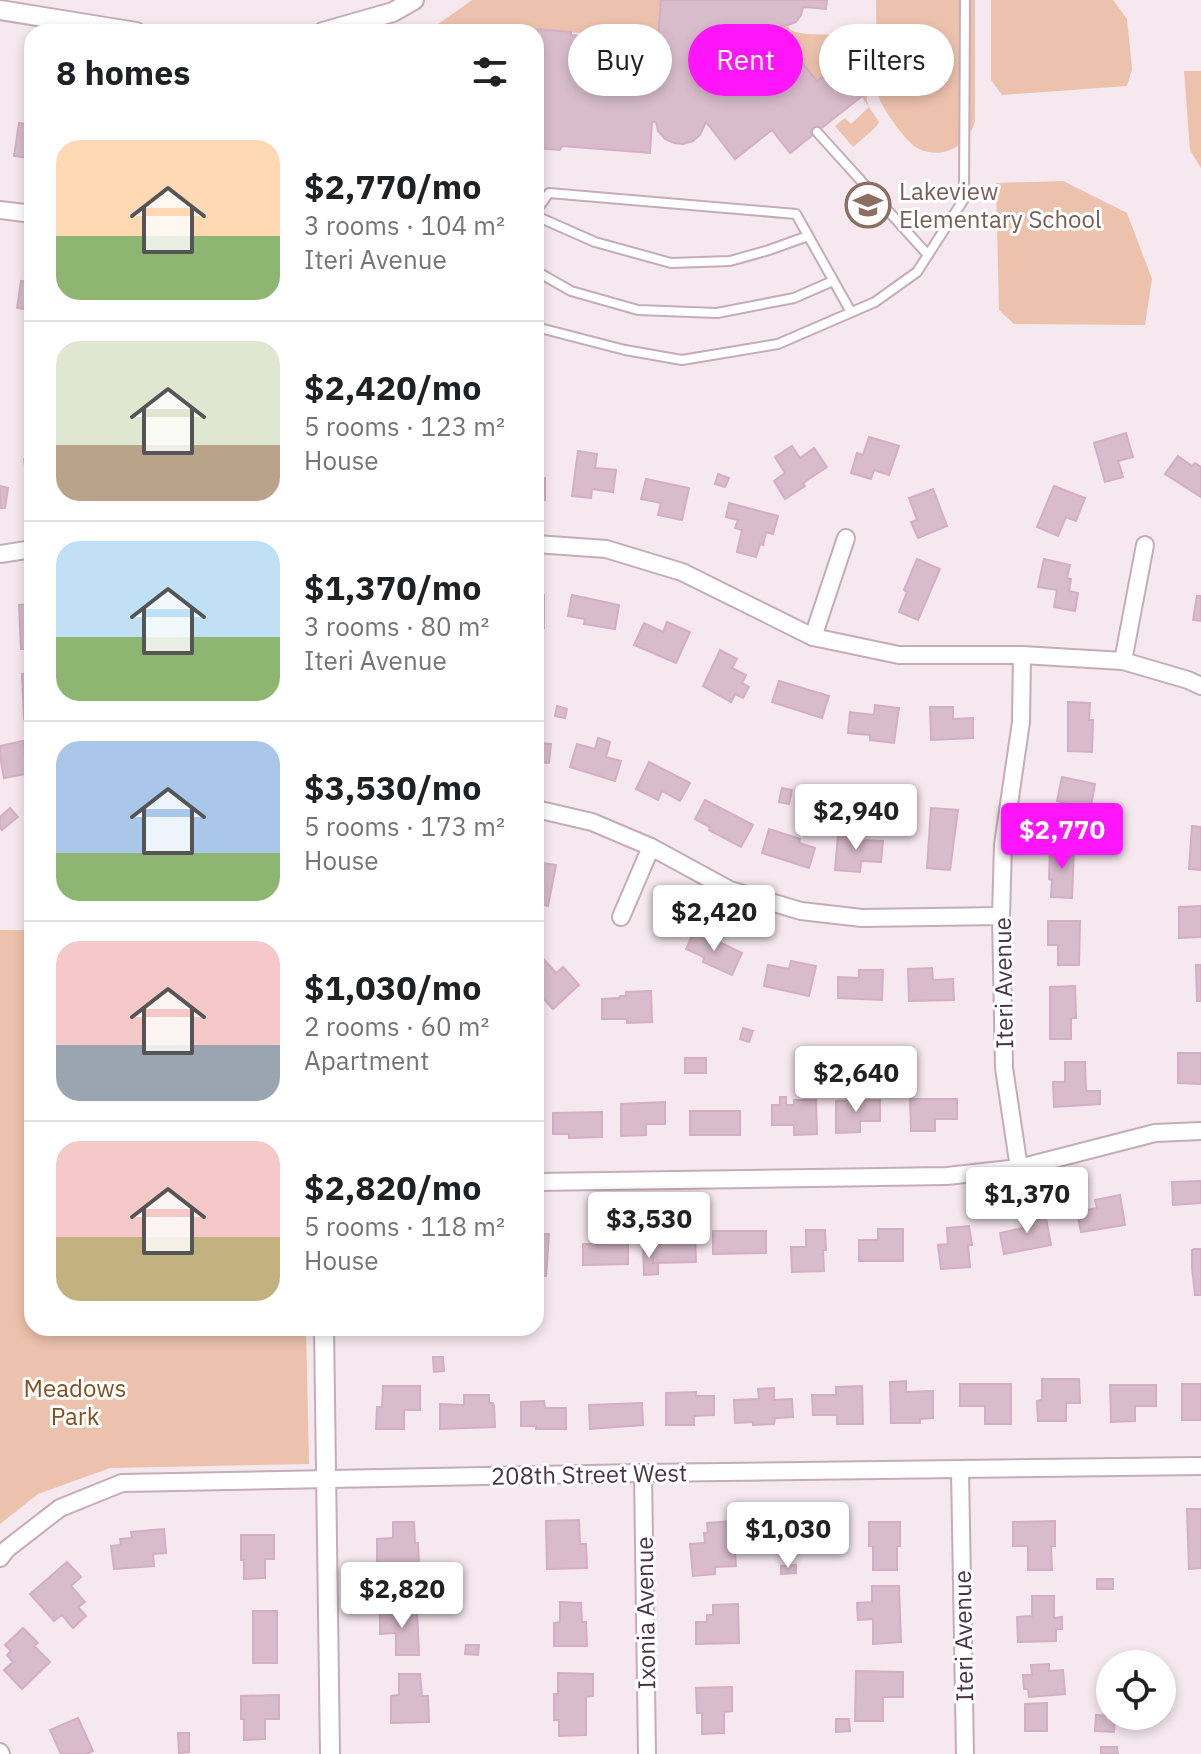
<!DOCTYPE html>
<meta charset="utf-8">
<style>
:root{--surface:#fff;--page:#f6f6f6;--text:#202124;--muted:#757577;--line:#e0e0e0;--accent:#ff15fa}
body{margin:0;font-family:"IBM Plex Sans",sans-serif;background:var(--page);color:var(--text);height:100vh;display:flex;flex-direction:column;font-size:30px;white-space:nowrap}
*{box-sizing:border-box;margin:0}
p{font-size:26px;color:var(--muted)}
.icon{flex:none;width:44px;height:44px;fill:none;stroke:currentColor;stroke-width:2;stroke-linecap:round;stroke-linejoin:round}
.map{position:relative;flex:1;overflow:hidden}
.drawer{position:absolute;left:24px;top:24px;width:520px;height:1312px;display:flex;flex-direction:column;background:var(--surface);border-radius:24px;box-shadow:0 4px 12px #0003}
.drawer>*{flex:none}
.banner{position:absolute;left:568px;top:24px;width:512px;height:72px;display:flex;gap:16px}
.controls{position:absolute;left:1096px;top:1650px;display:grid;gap:16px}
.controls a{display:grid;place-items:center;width:80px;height:80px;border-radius:50%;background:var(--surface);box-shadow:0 4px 12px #0003;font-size:40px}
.price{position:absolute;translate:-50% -68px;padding:0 18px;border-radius:8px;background:#fff;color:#222;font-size:26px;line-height:52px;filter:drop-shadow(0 2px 4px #0008)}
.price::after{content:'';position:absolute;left:50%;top:48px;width:24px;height:18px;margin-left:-12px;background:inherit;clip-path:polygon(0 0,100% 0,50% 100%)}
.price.selected{background:var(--accent);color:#fff}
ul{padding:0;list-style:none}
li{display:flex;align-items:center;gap:24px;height:200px;padding:0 32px}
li+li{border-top:2px solid var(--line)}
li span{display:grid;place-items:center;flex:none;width:224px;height:160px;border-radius:24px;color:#555}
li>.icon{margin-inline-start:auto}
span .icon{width:96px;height:96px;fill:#fffc;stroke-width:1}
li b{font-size:34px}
h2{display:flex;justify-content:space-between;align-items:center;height:96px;padding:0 32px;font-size:34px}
.chip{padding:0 28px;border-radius:36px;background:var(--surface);box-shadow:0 4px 12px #0003;font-size:28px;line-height:72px}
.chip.selected{background:var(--accent);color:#fff}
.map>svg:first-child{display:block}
.green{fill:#edc2ad}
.building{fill:#d8bccb;stroke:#d4afc2;stroke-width:2}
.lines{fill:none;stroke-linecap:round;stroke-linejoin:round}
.service-casing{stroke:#c5acb8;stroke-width:12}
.minor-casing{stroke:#c5acb8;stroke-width:20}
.tertiary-casing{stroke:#c5acb8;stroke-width:22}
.service{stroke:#fff;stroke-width:8}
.minor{stroke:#fff;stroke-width:16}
.tertiary{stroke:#fff;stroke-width:18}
.labels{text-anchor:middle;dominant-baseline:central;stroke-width:6;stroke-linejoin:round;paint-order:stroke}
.education-label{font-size:24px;fill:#785e54;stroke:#fff;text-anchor:start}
.street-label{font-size:24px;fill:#4a3640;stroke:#fff}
.park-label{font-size:24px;fill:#825122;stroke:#fff}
</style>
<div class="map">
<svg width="1201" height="1754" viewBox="0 0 1201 1754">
<rect width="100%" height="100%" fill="#f5e8ee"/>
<g class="green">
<path d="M 472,0 L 661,0 L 658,42 L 571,32 L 533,30 L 532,32 L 427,32 Z"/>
<path d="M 876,0 L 975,0 L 975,121 C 968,146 943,160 919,149 C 906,143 881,107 877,93 Z"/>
<path d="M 991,0 L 1113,0 L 1127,19 L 1132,69 L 1127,86 L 1002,95 L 991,80 Z"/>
<path d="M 788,25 L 789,29 C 810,42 858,24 865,49 C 869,61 867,87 867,101 L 869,107 L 879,122 L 876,127 L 853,147 L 835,126 L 845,118 L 851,124 L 869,107 L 837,65 L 817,81 L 781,36 L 781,26 Z"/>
<path d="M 1184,71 L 1201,71 L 1201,168 L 1190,150 Z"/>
<path d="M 1063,181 L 1127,213 L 1152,279 L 1145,325 L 1014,324 L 999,310 L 996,183 Z"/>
<path d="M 0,930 L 32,930 L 32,1328 L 306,1328 L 309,1464 L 110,1468 L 38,1494 L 0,1524 Z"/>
</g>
<g class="building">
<path d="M 661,0 L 827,0 L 826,9 L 803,7 L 801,15 L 796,22 L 788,25 L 781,26 L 781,36 L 817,81 L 837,65 L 862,96 L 790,153 L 772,130 L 735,159 L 706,122 L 700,135 L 693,141 L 683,144 L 674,143 L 665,139 L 658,131 L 656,122 L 652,122 L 650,153 L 562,146 L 560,150 L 536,148 L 536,60 L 538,29 L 571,32 L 571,35 L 658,42 Z"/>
<path d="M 19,123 L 32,125 L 32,165 L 28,164 L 29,158 L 14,156 Z"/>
<path d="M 30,273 L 32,273 L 32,310 L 17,308 L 21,281 L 28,282 Z"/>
<path d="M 1126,433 L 1133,457 L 1118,461 L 1123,477 L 1105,482 L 1094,443 Z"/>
<path d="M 869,437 L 899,446 L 889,475 L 874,470 L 871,479 L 851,473 L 857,453 L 863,455 Z"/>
<path d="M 792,446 L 800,458 L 814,448 L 827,467 L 803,483 L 805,486 L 785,499 L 774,481 L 785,473 L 775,457 Z"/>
<path d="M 578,451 L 597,454 L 595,468 L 616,470 L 613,492 L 592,489 L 591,498 L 572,496 Z"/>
<path d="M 1178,456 L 1192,466 L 1195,463 L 1201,467 L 1201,497 L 1165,474 Z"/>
<path d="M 32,457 L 32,486 L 28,486 L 24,459 Z"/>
<path d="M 718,474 L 729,478 L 725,487 L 715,484 Z"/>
<rect x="536" y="478" width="9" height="22"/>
<path d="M 646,479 L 689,488 L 682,520 L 658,515 L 661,503 L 641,499 Z"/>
<path d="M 0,486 L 8,488 L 5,508 L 0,508 Z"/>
<path d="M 1054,486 L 1085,498 L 1076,521 L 1066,517 L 1058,536 L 1037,527 Z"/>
<path d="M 933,489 L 947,526 L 918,538 L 911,522 L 917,520 L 909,498 Z"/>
<path d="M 729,503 L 778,516 L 773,534 L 766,532 L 763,545 L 760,544 L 756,557 L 737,552 L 742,530 L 735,528 L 738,520 L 726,517 Z"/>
<path d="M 917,559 L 940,569 L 918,620 L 899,612 L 907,592 L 904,590 Z"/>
<path d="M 1044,559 L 1070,565 L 1067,578 L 1071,579 L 1069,591 L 1078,593 L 1075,611 L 1054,607 L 1057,590 L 1038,587 Z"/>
<path d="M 536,595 L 544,595 L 544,628 L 536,629 Z"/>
<path d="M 572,595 L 619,605 L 615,629 L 584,624 L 585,619 L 568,616 Z"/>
<path d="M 1197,596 L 1201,596 L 1201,621 L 1193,620 Z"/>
<path d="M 32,604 L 32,649 L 21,649 L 19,605 Z"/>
<path d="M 667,622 L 690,632 L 676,663 L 634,645 L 644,623 L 663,632 Z"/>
<path d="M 720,650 L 737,659 L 732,668 L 746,675 L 742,683 L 749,687 L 743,698 L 735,694 L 731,702 L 703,686 Z"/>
<path d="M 32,673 L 32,718 L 24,719 L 22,674 Z"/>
<path d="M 779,681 L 829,696 L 822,718 L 772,702 Z"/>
<path d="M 1068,702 L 1090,703 L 1089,720 L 1093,720 L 1092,752 L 1068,751 Z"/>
<path d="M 875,705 L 899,708 L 894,743 L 870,740 L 870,735 L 848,733 L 850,712 L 874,715 Z"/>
<path d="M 557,706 L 567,709 L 565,718 L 555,716 Z"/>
<path d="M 930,707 L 953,707 L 953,719 L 973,718 L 973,738 L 931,740 Z"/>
<path d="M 598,738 L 610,742 L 606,757 L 621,761 L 615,781 L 570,767 L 577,744 L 595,749 Z"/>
<path d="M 23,741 L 25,756 L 32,755 L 32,785 L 27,785 L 25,774 L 4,778 L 0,755 L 0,746 Z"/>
<path d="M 536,743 L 551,744 L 549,763 L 536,762 Z"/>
<path d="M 649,762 L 690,783 L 680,801 L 662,791 L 658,800 L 636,789 Z"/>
<path d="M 1062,777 L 1095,784 L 1087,828 L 1065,824 L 1069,804 L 1057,801 Z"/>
<path d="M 782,788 L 792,790 L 789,804 L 779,802 Z"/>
<path d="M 705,800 L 753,825 L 741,847 L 709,830 L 710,827 L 695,819 Z"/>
<path d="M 10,808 L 18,817 L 2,830 L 0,828 L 0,817 Z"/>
<path d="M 931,808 L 958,810 L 950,870 L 927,868 Z"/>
<path d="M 1192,826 L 1201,827 L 1201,870 L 1189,869 Z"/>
<path d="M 769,829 L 800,839 L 799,843 L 815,848 L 809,868 L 762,853 Z"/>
<path d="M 838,834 L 863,836 L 862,840 L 883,841 L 881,862 L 861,861 L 860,872 L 835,870 Z"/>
<path d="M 1050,847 L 1074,847 L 1072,898 L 1051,897 L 1052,880 L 1049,879 Z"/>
<path d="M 536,862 L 556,865 L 548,906 L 536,903 Z"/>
<path d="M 1201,906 L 1201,937 L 1179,938 L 1179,907 Z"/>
<path d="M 1048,921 L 1080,921 L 1079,965 L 1058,965 L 1058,945 L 1048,945 Z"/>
<path d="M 695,930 L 742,953 L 732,975 L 703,962 L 704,957 L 686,949 Z"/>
<path d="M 540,955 L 556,973 L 563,967 L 579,985 L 553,1009 L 536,991 L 538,988 L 536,985 L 536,958 Z"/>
<path d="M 791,961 L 816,966 L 809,996 L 764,986 L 768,965 L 789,969 Z"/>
<path d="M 1196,965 L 1201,965 L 1201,1001 L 1197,1001 Z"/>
<path d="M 932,968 L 933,980 L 953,979 L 954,1000 L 909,1001 L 908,969 Z"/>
<path d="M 859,970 L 883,970 L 882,1000 L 838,998 L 838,977 L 859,978 Z"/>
<path d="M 1075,986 L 1076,1018 L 1071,1018 L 1071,1039 L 1050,1039 L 1050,987 Z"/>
<path d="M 651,991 L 652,1022 L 627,1023 L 627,1019 L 602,1019 L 602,999 L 619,998 L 620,996 L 626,996 L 626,992 Z"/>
<path d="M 743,1028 L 753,1031 L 749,1042 L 740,1039 Z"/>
<path d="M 1178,1053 L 1201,1053 L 1201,1084 L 1178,1083 Z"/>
<rect x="685" y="1058" width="21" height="15"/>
<path d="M 1065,1062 L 1085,1062 L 1086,1091 L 1100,1091 L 1100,1104 L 1054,1107 L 1053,1082 L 1065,1082 Z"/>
<path d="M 780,1097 L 786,1097 L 786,1105 L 794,1105 L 794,1100 L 816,1100 L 817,1134 L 794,1135 L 794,1125 L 772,1125 L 772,1105 L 780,1105 Z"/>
<path d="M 910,1099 L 957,1099 L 957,1119 L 935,1119 L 935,1131 L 911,1131 Z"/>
<path d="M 880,1100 L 880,1121 L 860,1121 L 860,1132 L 836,1133 L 836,1101 Z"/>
<path d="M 665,1102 L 665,1124 L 646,1124 L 646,1135 L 621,1136 L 621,1104 Z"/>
<rect x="690" y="1111" width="50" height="24"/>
<path d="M 602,1112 L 602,1137 L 569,1138 L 569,1134 L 553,1134 L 553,1113 Z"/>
<path d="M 1201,1181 L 1201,1203 L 1173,1205 L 1172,1182 Z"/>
<path d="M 1120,1195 L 1125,1225 L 1081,1232 L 1077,1212 L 1097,1208 L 1095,1200 Z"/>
<path d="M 1045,1213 L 1051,1245 L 1004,1254 L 1000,1233 L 1023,1228 L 1020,1218 Z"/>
<path d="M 969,1226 L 972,1245 L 968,1245 L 970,1267 L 941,1269 L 938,1245 L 948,1244 L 947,1228 Z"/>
<path d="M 878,1229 L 903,1229 L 903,1261 L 859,1261 L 859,1240 L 878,1240 Z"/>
<path d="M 806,1230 L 825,1230 L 826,1250 L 823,1250 L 824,1271 L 792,1272 L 791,1247 L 806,1247 Z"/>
<path d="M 671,1231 L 695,1231 L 696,1262 L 653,1263 L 652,1242 L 671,1242 Z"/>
<path d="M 713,1231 L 766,1231 L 766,1253 L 713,1254 Z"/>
<path d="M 603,1232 L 628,1232 L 628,1264 L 583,1265 L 583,1244 L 603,1244 Z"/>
<path d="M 536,1234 L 549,1234 L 546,1276 L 536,1276 Z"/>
<path d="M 643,1242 L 652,1242 L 653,1263 L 658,1263 L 658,1274 L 644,1275 Z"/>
<path d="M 1194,1249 L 1201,1249 L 1201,1295 L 1195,1295 L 1192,1268 L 1192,1250 Z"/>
<path d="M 433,1357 L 443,1357 L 444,1371 L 434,1372 Z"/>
<path d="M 1042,1379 L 1079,1379 L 1080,1403 L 1066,1403 L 1066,1421 L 1038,1421 L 1037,1401 L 1042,1400 Z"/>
<path d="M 906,1381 L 906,1392 L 933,1391 L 933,1418 L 920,1419 L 920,1423 L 891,1423 L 890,1382 Z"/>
<path d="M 960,1384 L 1011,1384 L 1011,1424 L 985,1424 L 985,1406 L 960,1406 Z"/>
<rect x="1182" y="1384" width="19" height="36"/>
<path d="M 1110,1385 L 1156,1385 L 1156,1406 L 1135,1406 L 1135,1421 L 1111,1422 Z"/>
<path d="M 383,1386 L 420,1386 L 420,1410 L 404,1410 L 404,1429 L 376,1429 L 377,1407 L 382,1407 Z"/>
<path d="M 862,1386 L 863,1424 L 837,1424 L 837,1415 L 813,1415 L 812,1395 L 836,1395 L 836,1387 Z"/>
<path d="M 774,1388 L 774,1400 L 792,1399 L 793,1417 L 775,1418 L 774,1424 L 753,1425 L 753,1422 L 735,1423 L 734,1400 L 759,1399 L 758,1389 Z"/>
<path d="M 696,1392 L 696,1396 L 714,1396 L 714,1415 L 694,1416 L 694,1425 L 666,1425 L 666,1393 Z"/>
<path d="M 464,1395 L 489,1395 L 489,1403 L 493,1403 L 494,1406 L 495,1427 L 440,1429 L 440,1404 L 464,1405 Z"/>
<path d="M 544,1401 L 545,1408 L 566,1408 L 566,1429 L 536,1429 L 536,1426 L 521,1426 L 521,1402 Z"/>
<path d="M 642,1403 L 643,1425 L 590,1429 L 589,1405 Z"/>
<path d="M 1187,1509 L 1201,1509 L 1201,1568 L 1189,1569 Z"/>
<path d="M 579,1520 L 580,1544 L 586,1544 L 587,1568 L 547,1569 L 546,1521 Z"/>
<path d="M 733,1521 L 736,1566 L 715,1567 L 715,1574 L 693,1576 L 690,1544 L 705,1543 L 704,1533 L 708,1533 L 707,1523 Z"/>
<path d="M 1055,1521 L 1055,1546 L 1051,1546 L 1052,1570 L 1028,1570 L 1028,1546 L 1013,1546 L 1013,1522 Z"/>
<path d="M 393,1522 L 414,1522 L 415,1543 L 418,1543 L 419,1567 L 377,1569 L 377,1539 L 393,1538 Z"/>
<path d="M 869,1522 L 900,1522 L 900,1546 L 897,1546 L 897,1570 L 873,1570 L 873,1546 L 869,1546 Z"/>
<path d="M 810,1523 L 838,1523 L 838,1547 L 811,1547 Z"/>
<path d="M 164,1529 L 166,1553 L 153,1554 L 154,1566 L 114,1569 L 111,1546 L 121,1545 L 120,1539 L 132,1538 L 131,1532 Z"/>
<path d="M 241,1535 L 274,1535 L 274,1559 L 265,1559 L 265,1578 L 244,1579 L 244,1560 L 241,1560 Z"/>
<path d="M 67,1562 L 81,1577 L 71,1586 L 85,1602 L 78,1607 L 86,1616 L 73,1628 L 62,1615 L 54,1621 L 30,1594 Z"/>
<path d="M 796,1565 L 796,1573 L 781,1574 L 781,1566 Z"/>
<rect x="1097" y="1579" width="16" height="10"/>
<path d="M 872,1586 L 899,1586 L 901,1642 L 873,1644 L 873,1619 L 858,1620 L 857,1603 L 872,1602 Z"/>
<path d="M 1032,1596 L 1054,1596 L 1054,1618 L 1062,1617 L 1062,1629 L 1056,1629 L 1056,1641 L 1018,1642 L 1017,1617 L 1032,1616 Z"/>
<path d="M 560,1602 L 581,1603 L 582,1622 L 586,1622 L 587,1646 L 554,1646 L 554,1623 L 560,1622 Z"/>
<path d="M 738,1604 L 739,1643 L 696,1644 L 696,1622 L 707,1622 L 707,1615 L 713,1615 L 713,1605 Z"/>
<path d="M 380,1610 L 417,1610 L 419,1655 L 396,1655 L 396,1633 L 380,1634 Z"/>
<rect x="253" y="1611" width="24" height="52"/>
<path d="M 23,1628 L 38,1643 L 34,1646 L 50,1662 L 22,1689 L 4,1670 L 13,1662 L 7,1655 L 11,1651 L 5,1645 Z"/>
<path d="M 466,1645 L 479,1645 L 478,1655 L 465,1654 Z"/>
<path d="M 1049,1664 L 1049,1671 L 1063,1670 L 1065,1694 L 1029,1697 L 1028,1689 L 1024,1689 L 1023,1675 L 1032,1675 L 1031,1665 Z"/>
<path d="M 856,1671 L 903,1672 L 903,1697 L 883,1697 L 883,1721 L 855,1721 Z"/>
<path d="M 558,1673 L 593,1674 L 593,1696 L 586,1697 L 586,1735 L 559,1736 L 559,1720 L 554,1720 L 554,1694 L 558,1694 Z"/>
<path d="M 399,1674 L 420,1674 L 422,1696 L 428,1696 L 429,1722 L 391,1723 L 391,1696 L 399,1695 Z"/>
<path d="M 732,1687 L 732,1711 L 724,1712 L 724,1733 L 702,1734 L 702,1713 L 697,1713 L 696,1688 Z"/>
<path d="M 279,1695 L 279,1719 L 265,1719 L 265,1739 L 244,1740 L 244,1719 L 241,1719 L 241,1696 Z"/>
<path d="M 1047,1703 L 1047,1731 L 1025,1731 L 1025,1704 Z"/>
<path d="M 1096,1715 L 1115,1716 L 1114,1732 L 1095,1731 Z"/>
<path d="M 78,1718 L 93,1751 L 86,1754 L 61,1754 L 50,1730 Z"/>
<path d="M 836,1719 L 849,1719 L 850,1731 L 836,1732 Z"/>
<path d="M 178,1733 L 189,1733 L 189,1752 L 179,1753 Z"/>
<path d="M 1101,1747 L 1117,1747 L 1118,1754 L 1101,1754 Z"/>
</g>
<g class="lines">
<g class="service-casing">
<g id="service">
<path d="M 817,132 L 928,255"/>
<path d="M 536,211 L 549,193 L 796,214 L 851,312"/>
<path d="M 536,216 L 595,242 L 671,263 L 730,261 L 769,250 L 808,236"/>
<path d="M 536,271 L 571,291 L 638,310 L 717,313 L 794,298 L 833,281"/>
<path d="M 536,327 L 625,350 L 682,360 L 778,344 L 875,302 L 917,272 L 964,199 L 965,0"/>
</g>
</g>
<g class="minor-casing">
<g id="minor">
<path d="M 0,210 L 32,214"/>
<path d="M 536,544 L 606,549 L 682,572 L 813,637 L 899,655 L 1022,655 L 1123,661 L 1188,680 L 1201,686"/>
<path d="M 0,554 L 32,549"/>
<path d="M 813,637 L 846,538"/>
<path d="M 1123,661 L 1145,545"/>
<path d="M 536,809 L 592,822 L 651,847 L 730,890 L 801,911 L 862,918 L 1001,916"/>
<path d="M 621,917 L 651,847"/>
<path d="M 1019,1168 L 1004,1068 L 1001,916 L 1003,845 L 1021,722 L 1022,655"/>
<path d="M 536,1182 L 947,1176 L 1019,1168 L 1155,1133 L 1201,1131"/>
<path d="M 960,1469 L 965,1754"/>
<path d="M 643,1473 L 647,1754"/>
<path d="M 0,1558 L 7,1549 L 60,1508 L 122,1483 L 643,1473 L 1201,1466"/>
<path d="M 0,1752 L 1,1754"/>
</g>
</g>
<g class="tertiary-casing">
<g id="tertiary">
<path d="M 0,10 L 136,32"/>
<path d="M 323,32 L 393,12 L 414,0"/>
<path d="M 324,1328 L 330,1754"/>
</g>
</g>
<use href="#service" class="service"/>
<use href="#minor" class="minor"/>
<use href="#tertiary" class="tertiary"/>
</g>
<defs>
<g id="school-ring" transform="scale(2.3)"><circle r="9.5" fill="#fff" stroke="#8d6e63" stroke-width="1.5"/><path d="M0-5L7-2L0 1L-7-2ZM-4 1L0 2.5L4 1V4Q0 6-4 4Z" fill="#8d6e63"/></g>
</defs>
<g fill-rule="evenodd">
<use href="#school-ring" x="868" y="205"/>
</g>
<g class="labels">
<g class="education-label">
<text x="899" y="191">Lakeview<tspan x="899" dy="28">Elementary School</tspan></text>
</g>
<g class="street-label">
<text transform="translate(1003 983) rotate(-91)">Iteri Avenue</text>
<text transform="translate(589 1474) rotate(-1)">208th Street West</text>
<text transform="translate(645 1613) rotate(-91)">Ixonia Avenue</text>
<text transform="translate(963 1636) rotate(-91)">Iteri Avenue</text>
</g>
<g class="park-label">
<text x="75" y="1388">Meadows<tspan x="75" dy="28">Park</tspan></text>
</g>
</g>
</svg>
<div class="controls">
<a><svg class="icon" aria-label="locate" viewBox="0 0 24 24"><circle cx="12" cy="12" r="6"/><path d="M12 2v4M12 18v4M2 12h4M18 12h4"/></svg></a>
</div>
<b class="price" style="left:856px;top:852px">$2,940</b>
<b class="price selected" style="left:1062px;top:871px">$2,770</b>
<b class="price" style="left:714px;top:953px">$2,420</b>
<b class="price" style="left:856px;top:1114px">$2,640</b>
<b class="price" style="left:1027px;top:1235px">$1,370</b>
<b class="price" style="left:649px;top:1260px">$3,530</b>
<b class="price" style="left:788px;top:1570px">$1,030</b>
<b class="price" style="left:402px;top:1630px">$2,820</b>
<div class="banner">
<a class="chip">Buy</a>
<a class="chip selected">Rent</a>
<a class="chip">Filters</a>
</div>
<section class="drawer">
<h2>8 homes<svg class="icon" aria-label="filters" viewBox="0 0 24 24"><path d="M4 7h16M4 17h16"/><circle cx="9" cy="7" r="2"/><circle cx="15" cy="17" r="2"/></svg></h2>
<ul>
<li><span style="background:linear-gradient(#ffd9b3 60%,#8fb573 0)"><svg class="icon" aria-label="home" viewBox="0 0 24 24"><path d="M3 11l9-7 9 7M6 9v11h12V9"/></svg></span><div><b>$2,770/mo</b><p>3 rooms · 104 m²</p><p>Iteri Avenue</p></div></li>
<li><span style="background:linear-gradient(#dfe7d0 65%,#b9a48a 0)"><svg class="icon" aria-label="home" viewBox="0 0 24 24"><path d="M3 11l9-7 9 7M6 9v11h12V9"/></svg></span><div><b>$2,420/mo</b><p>5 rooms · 123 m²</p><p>House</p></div></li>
<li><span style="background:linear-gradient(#bfe0f5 60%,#8fb573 0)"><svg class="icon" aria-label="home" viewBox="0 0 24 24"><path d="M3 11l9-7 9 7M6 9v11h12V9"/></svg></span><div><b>$1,370/mo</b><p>3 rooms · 80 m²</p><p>Iteri Avenue</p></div></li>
<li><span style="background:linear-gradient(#a9c7e8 70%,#8fb573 0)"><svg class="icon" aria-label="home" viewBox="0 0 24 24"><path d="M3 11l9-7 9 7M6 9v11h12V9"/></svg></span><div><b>$3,530/mo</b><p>5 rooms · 173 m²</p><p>House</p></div></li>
<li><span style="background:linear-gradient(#f6c9c9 65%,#9aa5b1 0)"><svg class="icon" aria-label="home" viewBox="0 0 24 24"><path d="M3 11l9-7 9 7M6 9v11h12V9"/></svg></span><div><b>$1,030/mo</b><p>2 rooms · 60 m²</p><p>Apartment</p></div></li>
<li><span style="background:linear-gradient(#f6c9c9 60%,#c2b280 0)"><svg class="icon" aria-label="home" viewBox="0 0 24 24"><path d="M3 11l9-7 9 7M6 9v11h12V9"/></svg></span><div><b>$2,820/mo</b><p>5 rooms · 118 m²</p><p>House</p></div></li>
</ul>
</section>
</div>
